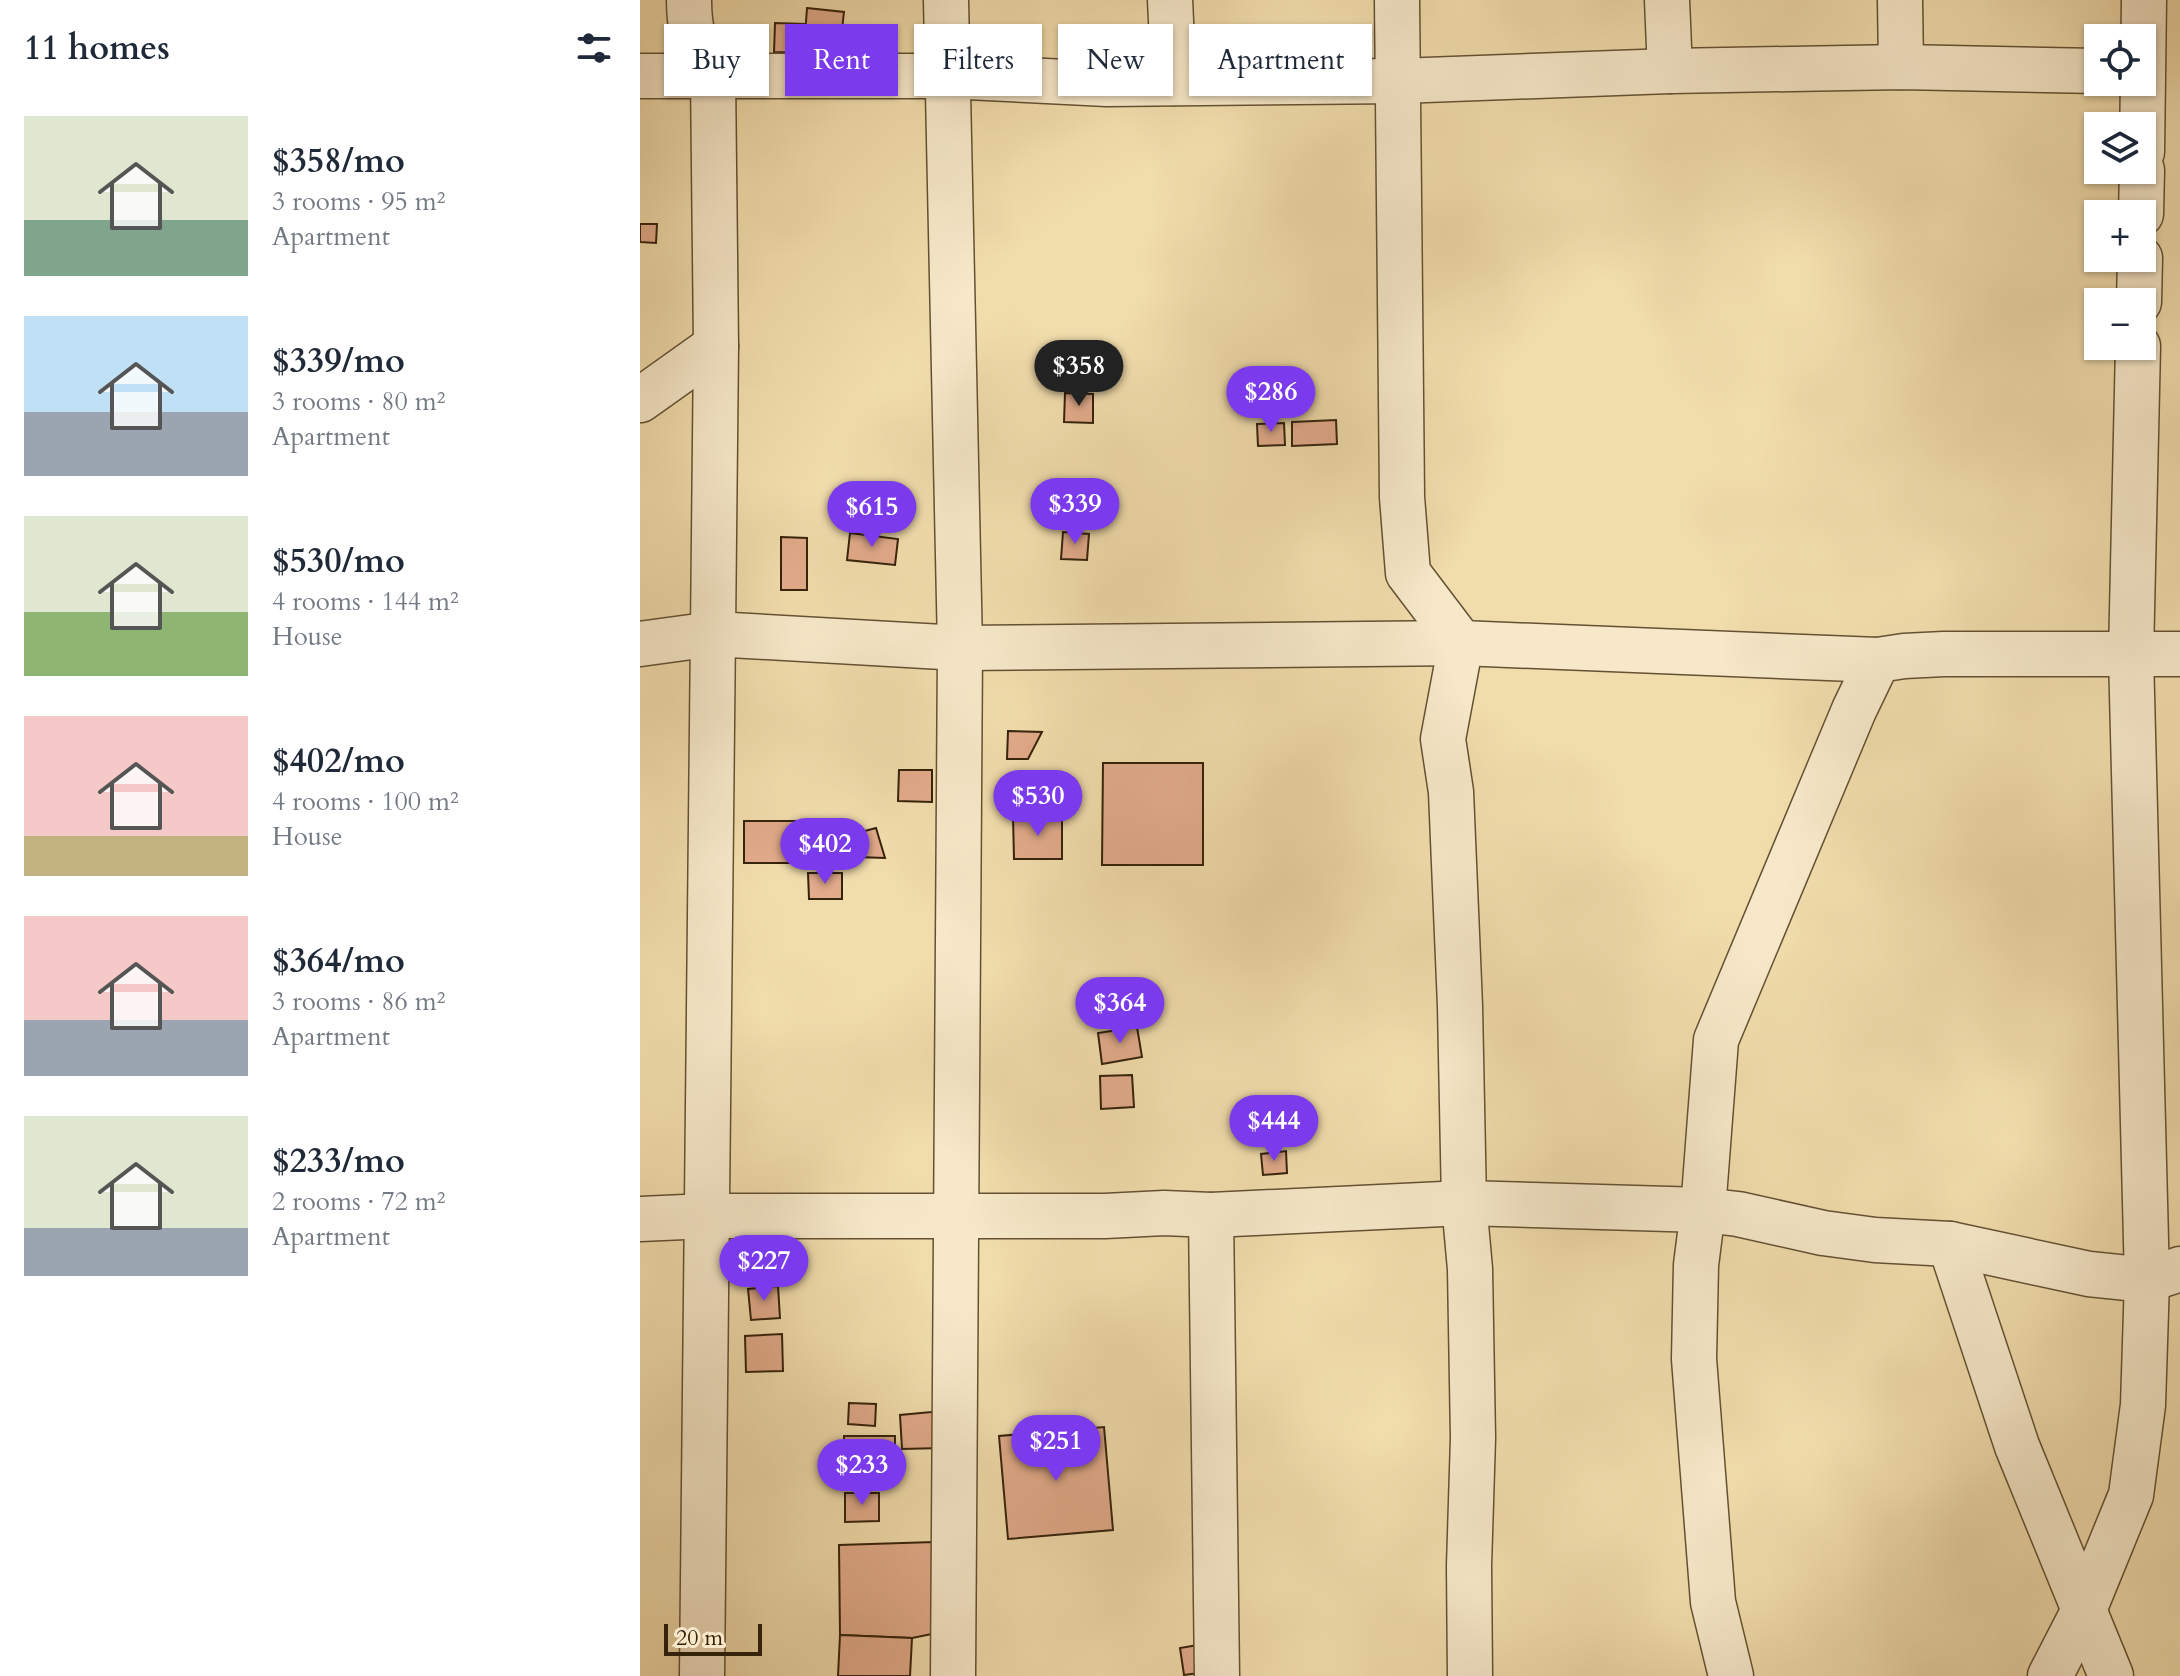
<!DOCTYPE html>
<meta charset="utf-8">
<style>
:root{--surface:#fff;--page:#f6f6f7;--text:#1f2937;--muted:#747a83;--accent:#7c3aed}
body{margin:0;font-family:Cardo,serif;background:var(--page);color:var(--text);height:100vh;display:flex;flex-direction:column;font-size:30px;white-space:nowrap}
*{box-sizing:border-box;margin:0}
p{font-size:26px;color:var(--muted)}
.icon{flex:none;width:44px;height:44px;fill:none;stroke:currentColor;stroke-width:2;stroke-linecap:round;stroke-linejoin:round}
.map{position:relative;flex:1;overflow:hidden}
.side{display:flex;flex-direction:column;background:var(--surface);width:640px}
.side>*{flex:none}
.hud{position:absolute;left:24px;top:24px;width:760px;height:72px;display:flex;gap:16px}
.tools{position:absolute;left:1444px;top:24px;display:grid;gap:16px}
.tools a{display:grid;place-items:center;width:72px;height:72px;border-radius:0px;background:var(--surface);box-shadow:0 2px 6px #0004;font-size:40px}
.scale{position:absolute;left:24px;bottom:20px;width:98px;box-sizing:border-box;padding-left:8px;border:4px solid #35230b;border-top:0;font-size:22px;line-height:28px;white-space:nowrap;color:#35230b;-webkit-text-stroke:6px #f6e8c9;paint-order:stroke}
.price{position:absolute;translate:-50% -68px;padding:0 18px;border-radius:28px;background:var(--accent);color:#fff;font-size:26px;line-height:52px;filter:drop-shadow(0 2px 4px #0008)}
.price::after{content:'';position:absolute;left:50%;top:48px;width:24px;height:18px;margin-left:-12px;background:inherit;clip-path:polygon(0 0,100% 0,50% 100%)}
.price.current{background:#222;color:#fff}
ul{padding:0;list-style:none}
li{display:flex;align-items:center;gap:24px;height:200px;padding:0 24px}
li span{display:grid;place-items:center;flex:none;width:224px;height:160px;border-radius:0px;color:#555}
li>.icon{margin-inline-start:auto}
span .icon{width:96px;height:96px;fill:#fffc;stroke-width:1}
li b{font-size:34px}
h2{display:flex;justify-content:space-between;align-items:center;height:96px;padding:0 24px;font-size:34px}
.tag{padding:0 28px;border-radius:0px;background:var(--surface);box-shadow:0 2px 6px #0004;font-size:28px;line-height:72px}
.tag.current{background:var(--accent);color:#fff}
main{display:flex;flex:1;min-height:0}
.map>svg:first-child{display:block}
.building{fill:#e2ab8b;stroke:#35230b;stroke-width:2}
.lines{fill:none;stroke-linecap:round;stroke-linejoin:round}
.minor-casing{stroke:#645133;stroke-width:47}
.minor{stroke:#f6e8c9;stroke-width:44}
</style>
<main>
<section class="side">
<h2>11 homes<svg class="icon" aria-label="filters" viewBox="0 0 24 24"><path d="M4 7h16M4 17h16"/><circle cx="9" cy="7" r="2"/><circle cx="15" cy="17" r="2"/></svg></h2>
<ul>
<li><span style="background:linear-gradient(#dfe7d0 65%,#7fa58c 0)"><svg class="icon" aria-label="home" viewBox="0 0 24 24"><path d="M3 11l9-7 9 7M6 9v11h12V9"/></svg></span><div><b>$358/mo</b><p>3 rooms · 95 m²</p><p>Apartment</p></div></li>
<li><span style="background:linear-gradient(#bfe0f5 60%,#9aa5b1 0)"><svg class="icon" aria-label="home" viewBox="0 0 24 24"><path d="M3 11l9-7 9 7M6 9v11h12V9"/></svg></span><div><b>$339/mo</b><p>3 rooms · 80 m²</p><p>Apartment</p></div></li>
<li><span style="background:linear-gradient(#dfe7d0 60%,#8fb573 0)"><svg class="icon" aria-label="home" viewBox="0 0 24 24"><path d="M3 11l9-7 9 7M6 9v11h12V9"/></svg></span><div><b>$530/mo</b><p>4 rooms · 144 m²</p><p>House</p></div></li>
<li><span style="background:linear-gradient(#f6c9c9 75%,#c2b280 0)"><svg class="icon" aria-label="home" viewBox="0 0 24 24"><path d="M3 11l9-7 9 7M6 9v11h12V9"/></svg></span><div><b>$402/mo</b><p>4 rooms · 100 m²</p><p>House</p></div></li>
<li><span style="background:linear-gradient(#f6c9c9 65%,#9aa5b1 0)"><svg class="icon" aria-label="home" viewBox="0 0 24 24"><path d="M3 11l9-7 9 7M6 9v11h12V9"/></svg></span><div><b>$364/mo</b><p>3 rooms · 86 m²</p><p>Apartment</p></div></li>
<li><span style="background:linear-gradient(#dfe7d0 70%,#9aa5b1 0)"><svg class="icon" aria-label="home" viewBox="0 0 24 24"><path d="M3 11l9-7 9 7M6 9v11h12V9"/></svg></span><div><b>$233/mo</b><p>2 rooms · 72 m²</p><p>Apartment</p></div></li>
</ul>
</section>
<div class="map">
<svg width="1540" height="1676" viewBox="0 0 1540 1676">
<rect width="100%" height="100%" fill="#f1dcac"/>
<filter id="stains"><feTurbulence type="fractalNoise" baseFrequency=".0025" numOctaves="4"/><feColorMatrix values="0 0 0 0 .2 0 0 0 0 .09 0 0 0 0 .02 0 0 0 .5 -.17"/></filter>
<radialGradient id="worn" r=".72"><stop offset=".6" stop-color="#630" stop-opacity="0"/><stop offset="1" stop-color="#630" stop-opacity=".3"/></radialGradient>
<g class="building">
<path d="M 167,8 L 204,12 L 201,38 L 165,35 Z"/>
<path d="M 135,23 L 165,24 L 164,53 L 134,52 Z"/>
<path d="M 0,224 L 17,224 L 16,243 L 0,242 Z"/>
<path d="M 425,393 L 453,394 L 453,423 L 424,422 Z"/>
<path d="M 696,420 L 697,444 L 652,446 L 652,422 Z"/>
<path d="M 644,423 L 645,445 L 618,446 L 617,424 Z"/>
<path d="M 423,532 L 449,534 L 447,560 L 421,559 Z"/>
<path d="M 210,533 L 258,539 L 255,565 L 207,560 Z"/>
<path d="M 141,537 L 167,538 L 167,590 L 141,590 Z"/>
<path d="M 368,731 L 402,732 L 388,759 L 367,759 Z"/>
<path d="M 463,763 L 563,763 L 563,865 L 462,865 Z"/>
<path d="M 259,770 L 292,770 L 292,802 L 258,801 Z"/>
<path d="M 422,816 L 422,859 L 374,859 L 373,817 Z"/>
<rect x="104" y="821" width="55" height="42"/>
<path d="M 236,828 L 245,858 L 216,857 L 210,835 Z"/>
<path d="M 168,873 L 202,873 L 202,899 L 169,899 Z"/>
<path d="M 497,1027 L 502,1057 L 462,1064 L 458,1033 Z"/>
<path d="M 492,1075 L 494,1107 L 461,1109 L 460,1076 Z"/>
<path d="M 646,1151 L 647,1173 L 623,1175 L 621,1154 Z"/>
<path d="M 138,1286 L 140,1318 L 111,1320 L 108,1289 Z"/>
<path d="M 142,1334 L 143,1371 L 106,1372 L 105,1336 Z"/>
<path d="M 209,1403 L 236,1404 L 235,1426 L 208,1424 Z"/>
<path d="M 302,1411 L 302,1448 L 262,1449 L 260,1415 Z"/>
<path d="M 464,1427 L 473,1530 L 368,1539 L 359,1436 Z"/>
<rect x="204" y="1436" width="51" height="32"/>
<path d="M 205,1493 L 239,1493 L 239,1521 L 205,1522 Z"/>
<path d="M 294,1542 L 297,1633 L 272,1638 L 200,1635 L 199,1545 Z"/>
<path d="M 200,1635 L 272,1638 L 270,1676 L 198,1676 Z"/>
<path d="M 564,1644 L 559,1673 L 544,1675 L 540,1648 Z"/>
</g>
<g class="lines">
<g class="minor-casing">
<g id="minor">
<path d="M 49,0 C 49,36 56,47 73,77 L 76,346 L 62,1676"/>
<path d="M 306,0 L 320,648 L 313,1676"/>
<path d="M 530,0 L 534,83"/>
<path d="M 757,0 L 762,497 L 768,573 L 821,643 L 803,739 L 811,792 L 820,1006 L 824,1203 L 830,1269 L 833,1438 L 829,1566 L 830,1676"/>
<path d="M 1027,0 L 1030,71"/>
<path d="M 1260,0 L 1261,67"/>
<path d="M 0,76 L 306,76 L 467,84 L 759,81 L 1030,71 L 1261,67 L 1458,71"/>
<path d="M 1502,152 L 1504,0"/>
<path d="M 1501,214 L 1502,170"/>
<path d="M 1499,302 L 1500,258"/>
<path d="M 0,400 L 76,346"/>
<path d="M 0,644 L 73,634 L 320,648 L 821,643 L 1238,660 L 1264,656 L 1304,654 L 1540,654"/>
<path d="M 571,1215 L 577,1676"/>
<path d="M 0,1219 L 67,1216 L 465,1216 L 524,1213 L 571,1215 L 824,1203 L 1063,1210 L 1098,1214 L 1183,1233 L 1235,1240 L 1310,1244 L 1449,1274 L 1507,1280 L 1540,1269"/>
<path d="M 1310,1244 L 1377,1446 L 1471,1676"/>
<path d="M 1091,1676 L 1073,1602 L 1054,1359 L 1056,1265 L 1063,1210 L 1076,1040 L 1214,710 L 1238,660"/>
<path d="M 1410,1676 L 1444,1610 L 1491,1495 L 1503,1405 L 1507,1280 L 1491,655 L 1498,346"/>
</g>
</g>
<use href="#minor" class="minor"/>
</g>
<rect width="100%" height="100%" filter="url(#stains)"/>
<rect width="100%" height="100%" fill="url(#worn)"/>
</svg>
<div class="tools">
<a><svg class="icon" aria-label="locate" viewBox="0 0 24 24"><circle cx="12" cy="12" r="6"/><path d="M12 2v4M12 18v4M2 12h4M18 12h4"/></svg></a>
<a><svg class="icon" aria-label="layers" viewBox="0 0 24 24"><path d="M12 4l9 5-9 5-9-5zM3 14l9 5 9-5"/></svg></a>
<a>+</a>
<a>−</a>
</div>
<div class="scale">20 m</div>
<b class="price current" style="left:439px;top:408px">$358</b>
<b class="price" style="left:631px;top:434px">$286</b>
<b class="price" style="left:435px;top:546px">$339</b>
<b class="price" style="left:232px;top:549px">$615</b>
<b class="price" style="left:398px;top:838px">$530</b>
<b class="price" style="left:185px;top:886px">$402</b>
<b class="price" style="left:480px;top:1045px">$364</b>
<b class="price" style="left:634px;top:1163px">$444</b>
<b class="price" style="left:124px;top:1303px">$227</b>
<b class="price" style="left:416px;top:1483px">$251</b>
<b class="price" style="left:222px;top:1507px">$233</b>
<div class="hud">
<a class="tag">Buy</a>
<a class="tag current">Rent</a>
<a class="tag">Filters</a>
<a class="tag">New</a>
<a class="tag">Apartment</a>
</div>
</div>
</main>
